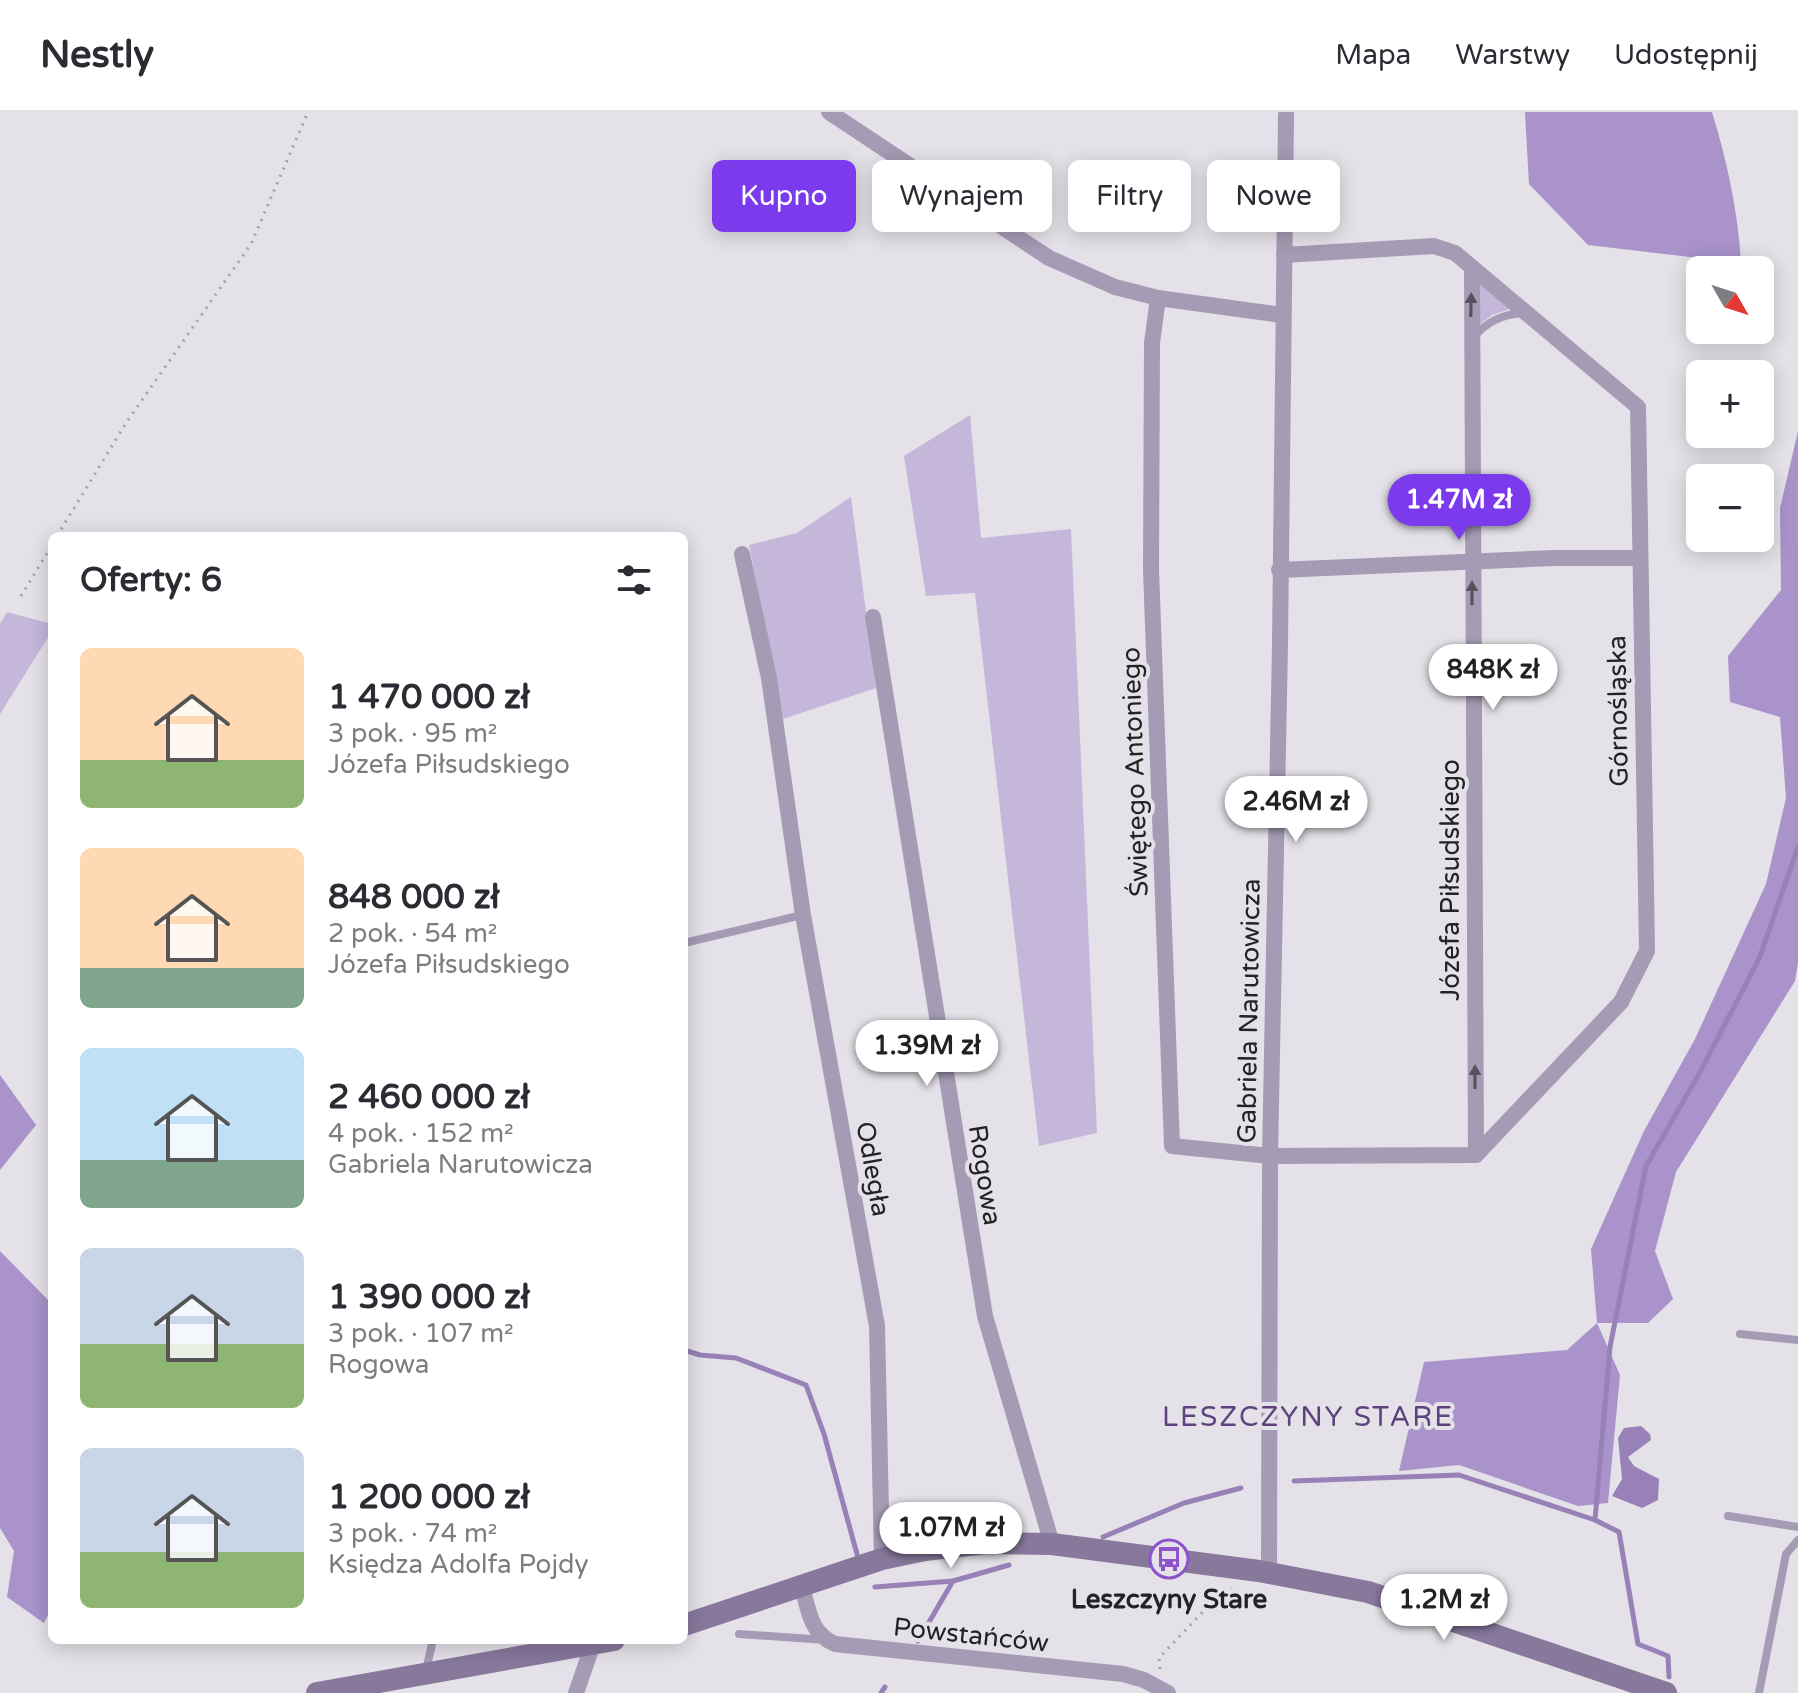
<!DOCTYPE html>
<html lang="pl">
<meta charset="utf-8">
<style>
:root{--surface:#fff;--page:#f7f7f7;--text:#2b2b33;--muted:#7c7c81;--line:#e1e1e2;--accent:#7c3aed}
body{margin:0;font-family:"Varela Round",sans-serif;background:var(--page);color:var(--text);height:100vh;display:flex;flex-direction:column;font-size:30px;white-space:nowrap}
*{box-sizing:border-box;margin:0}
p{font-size:26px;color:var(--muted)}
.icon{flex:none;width:44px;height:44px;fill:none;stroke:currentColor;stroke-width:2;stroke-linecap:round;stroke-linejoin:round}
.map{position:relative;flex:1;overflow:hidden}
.drawer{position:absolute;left:48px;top:420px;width:640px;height:1112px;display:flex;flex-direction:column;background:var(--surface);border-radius:12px;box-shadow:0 4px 20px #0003}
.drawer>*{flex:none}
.hud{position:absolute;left:712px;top:48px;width:760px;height:72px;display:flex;gap:16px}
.needle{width:52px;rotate:129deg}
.controls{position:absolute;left:1686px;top:144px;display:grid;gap:16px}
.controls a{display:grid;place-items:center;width:88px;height:88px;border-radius:12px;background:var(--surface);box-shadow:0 4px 20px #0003;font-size:40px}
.price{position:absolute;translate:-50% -68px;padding:0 18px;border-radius:28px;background:#fff;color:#222;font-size:26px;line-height:52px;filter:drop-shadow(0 2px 4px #0008)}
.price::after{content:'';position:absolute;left:50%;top:48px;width:24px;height:18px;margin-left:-12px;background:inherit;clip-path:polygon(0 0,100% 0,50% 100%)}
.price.on{background:var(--accent);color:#fff}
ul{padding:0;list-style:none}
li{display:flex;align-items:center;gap:24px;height:200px;padding:0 32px}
li span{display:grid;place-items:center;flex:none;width:224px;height:160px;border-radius:12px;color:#555}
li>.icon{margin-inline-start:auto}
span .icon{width:96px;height:96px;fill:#fffc;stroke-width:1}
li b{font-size:34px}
h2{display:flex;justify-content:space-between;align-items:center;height:96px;padding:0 32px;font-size:34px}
.tag{padding:0 28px;border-radius:12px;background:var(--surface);box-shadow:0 4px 20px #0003;font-size:28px;line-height:72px}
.tag.on{background:var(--accent);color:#fff}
header{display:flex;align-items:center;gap:48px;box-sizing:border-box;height:112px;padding:0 40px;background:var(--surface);border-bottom:2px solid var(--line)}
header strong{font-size:38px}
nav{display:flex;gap:44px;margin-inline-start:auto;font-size:28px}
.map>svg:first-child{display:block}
.green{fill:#c4b7da}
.forest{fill:#a993ca}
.water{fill:#9781b7}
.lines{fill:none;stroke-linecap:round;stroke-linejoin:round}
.stream{stroke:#9781b7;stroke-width:5}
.path{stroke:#a4a1a7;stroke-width:3;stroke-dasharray:2 6;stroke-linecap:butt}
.lane{stroke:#a59bb4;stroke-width:8}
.street{stroke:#a59bb4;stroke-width:16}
.secondary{stroke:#87789c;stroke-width:22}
.oneway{fill:#57525e}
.labels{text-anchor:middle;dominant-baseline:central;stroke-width:8;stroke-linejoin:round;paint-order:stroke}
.street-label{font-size:26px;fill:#232225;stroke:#e4e1e8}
.poi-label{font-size:26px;font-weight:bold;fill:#232225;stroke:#e4e1e8}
.neighbourhood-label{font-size:28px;letter-spacing:2px;fill:#5d427e;stroke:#e4e1e8}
</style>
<header>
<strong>Nestly</strong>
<nav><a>Mapa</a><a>Warstwy</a><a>Udostępnij</a></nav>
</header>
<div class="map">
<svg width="1798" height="1581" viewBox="0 0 1798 1581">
<rect width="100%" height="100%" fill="#e4e1e8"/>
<g class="green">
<path d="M 1476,168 L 1510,197 L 1492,203 L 1479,213 Z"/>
<path d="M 970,303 L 981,426 L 1071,417 L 1097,1021 L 1039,1034 L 975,481 L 926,484 L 904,344 Z"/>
<path d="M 851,385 L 876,576 L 783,607 L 749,433 L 797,421 Z"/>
<path d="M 7,500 L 52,512 L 52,519 L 0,602 L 0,512 Z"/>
</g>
<g class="forest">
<path d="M 1525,0 L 1712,0 C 1727,49 1738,99 1741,151 L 1588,133 L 1529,72 Z"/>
<path d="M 1798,319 L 1798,851 L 1795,869 L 1676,1060 L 1655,1139 L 1673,1187 L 1648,1211 L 1597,1211 L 1620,1263 L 1608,1391 L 1578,1394 L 1459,1353 L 1399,1359 L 1424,1250 L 1567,1238 L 1597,1211 L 1591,1137 L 1644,1019 L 1695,927 L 1766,772 L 1786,686 L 1780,605 L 1730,590 L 1728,544 L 1781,478 L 1780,396 Z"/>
<path d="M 0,963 L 36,1013 L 0,1058 Z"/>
<path d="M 0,1139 L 52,1192 L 52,1495 L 44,1511 L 7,1485 L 14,1439 L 0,1416 Z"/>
</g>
<path class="water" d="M 1641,1314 L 1650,1322 L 1651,1328 L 1628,1345 L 1634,1354 L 1659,1367 L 1658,1388 L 1642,1396 L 1612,1384 L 1622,1367 L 1618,1326 L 1624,1316 Z"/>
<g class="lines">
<g class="stream">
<path d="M 684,1238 L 700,1243 L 736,1246 L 806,1273 L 824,1322 L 857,1442"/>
<path d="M 1294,1369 L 1459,1363 L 1595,1408 L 1619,1420 L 1638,1532 L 1668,1544 L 1669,1565"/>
<path d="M 1595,1408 L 1610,1235 L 1646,1054 L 1700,960 L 1759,847 L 1798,735"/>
<path d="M 1103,1425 L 1184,1391 L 1241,1376"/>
<path d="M 875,1475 L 953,1469"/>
<path d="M 918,1529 L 953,1469 L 1009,1453"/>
<path d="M 881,1581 L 885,1575"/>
</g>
<g class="path">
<path d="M 57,424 L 126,311 L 251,132 L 308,0"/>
<path d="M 21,484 L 52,433"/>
<path d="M 1160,1557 L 1159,1546 L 1215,1487 L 1232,1476"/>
</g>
<g class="lane">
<path d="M 1473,226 C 1486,210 1503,202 1523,201"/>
<path d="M 684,831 L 802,803"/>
<path d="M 1740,1222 L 1798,1228"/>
<path d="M 1728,1404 L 1798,1415"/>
<path d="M 739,1522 L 826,1528"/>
<path d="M 426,1558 L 433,1528"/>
<path d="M 1759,1581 L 1786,1442 L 1798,1428"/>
</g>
<g class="street">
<path d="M 829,0 L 1049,146 L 1115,175 L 1158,186 L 1282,203"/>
<path d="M 1472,156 L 1476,1043"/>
<path d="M 1158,186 L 1152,231 L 1151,458 L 1172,1034 L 1270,1044 L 1476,1043 L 1621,890 L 1647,839 L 1638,295 L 1455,141 L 1434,134 L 1284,143"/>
<path d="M 742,442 L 769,566 L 803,803 L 877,1214 L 882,1447"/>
<path d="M 1279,458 L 1553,446 L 1639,446"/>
<path d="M 873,505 L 985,1204 L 1052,1432"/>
<path d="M 1269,1460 L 1270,1044 L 1280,532 L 1286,3"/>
<path d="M 802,1475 C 809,1499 810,1521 835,1532 L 1123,1562 L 1144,1568 L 1168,1581"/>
<path d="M 576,1581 L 593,1532"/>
</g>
<g class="secondary">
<path d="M 684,1513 L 882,1447 L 925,1438 L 986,1431 L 1052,1432 L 1259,1459 L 1368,1480 L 1666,1581"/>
<path d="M 317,1581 L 614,1528"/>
</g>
</g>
<defs><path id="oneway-solid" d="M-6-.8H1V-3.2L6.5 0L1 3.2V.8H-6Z" transform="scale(2)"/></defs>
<g class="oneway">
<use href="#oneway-solid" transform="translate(1471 193) rotate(-89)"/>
<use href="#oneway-solid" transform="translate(1472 481) rotate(-90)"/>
<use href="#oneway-solid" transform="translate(1475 965) rotate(-90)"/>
</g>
<defs>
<g id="bus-ring" transform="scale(2)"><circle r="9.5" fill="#e4e1e8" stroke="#8c53ca" stroke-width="1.5"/><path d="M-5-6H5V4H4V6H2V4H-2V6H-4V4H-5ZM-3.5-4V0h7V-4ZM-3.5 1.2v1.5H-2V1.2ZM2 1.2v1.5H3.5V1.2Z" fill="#8c53ca"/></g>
</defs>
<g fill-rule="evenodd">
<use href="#bus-ring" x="1169" y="1447"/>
</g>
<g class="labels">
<g class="street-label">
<text transform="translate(1618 599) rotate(-91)">Górnośląska</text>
<text transform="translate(1135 660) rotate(-92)">Świętego Antoniego</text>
<text transform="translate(1450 768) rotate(-90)">Józefa Piłsudskiego</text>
<text transform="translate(1249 899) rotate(-89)">Gabriela Narutowicza</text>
<text transform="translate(873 1057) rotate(80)">Odległa</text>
<text transform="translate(985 1063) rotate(81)">Rogowa</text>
<text transform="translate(971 1523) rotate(6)">Powstańców</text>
</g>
<g class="poi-label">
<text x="1169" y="1487">Leszczyny Stare</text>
</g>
<g class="neighbourhood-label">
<text x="1308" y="1305">LESZCZYNY STARE</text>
</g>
</g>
</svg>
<div class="controls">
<a><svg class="needle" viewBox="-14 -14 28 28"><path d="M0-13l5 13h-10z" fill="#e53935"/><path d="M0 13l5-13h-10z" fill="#7c7c81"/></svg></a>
<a>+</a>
<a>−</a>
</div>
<b class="price on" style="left:1459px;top:430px">1.47M zł</b>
<b class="price" style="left:1493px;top:600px">848K zł</b>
<b class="price" style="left:1296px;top:732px">2.46M zł</b>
<b class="price" style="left:927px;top:976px">1.39M zł</b>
<b class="price" style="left:951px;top:1458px">1.07M zł</b>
<b class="price" style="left:1444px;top:1530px">1.2M zł</b>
<div class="hud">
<a class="tag on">Kupno</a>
<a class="tag">Wynajem</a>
<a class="tag">Filtry</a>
<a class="tag">Nowe</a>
</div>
<section class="drawer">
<h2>Oferty: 6<svg class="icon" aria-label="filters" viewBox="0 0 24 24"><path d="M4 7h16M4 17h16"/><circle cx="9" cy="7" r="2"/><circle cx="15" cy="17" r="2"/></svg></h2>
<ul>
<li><span style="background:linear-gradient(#ffd9b3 70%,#8fb573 0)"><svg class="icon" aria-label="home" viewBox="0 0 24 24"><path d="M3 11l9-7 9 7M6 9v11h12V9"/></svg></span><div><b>1 470 000 zł</b><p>3 pok. · 95 m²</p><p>Józefa Piłsudskiego</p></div></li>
<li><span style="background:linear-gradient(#ffd9b3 75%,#7fa58c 0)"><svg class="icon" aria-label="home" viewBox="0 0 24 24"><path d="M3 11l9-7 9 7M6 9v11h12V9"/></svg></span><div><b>848 000 zł</b><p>2 pok. · 54 m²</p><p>Józefa Piłsudskiego</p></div></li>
<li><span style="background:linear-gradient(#bfe0f5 70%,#7fa58c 0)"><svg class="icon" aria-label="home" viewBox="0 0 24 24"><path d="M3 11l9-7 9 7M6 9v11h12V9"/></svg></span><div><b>2 460 000 zł</b><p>4 pok. · 152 m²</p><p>Gabriela Narutowicza</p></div></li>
<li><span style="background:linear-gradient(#c9d6e8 60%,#8fb573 0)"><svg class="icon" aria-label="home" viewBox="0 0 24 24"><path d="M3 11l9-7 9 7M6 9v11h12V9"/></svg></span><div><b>1 390 000 zł</b><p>3 pok. · 107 m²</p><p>Rogowa</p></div></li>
<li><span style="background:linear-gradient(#c9d6e8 65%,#8fb573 0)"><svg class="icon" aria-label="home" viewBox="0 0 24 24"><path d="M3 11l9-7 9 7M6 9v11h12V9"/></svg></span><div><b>1 200 000 zł</b><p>3 pok. · 74 m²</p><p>Księdza Adolfa Pojdy</p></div></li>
</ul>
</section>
</div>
